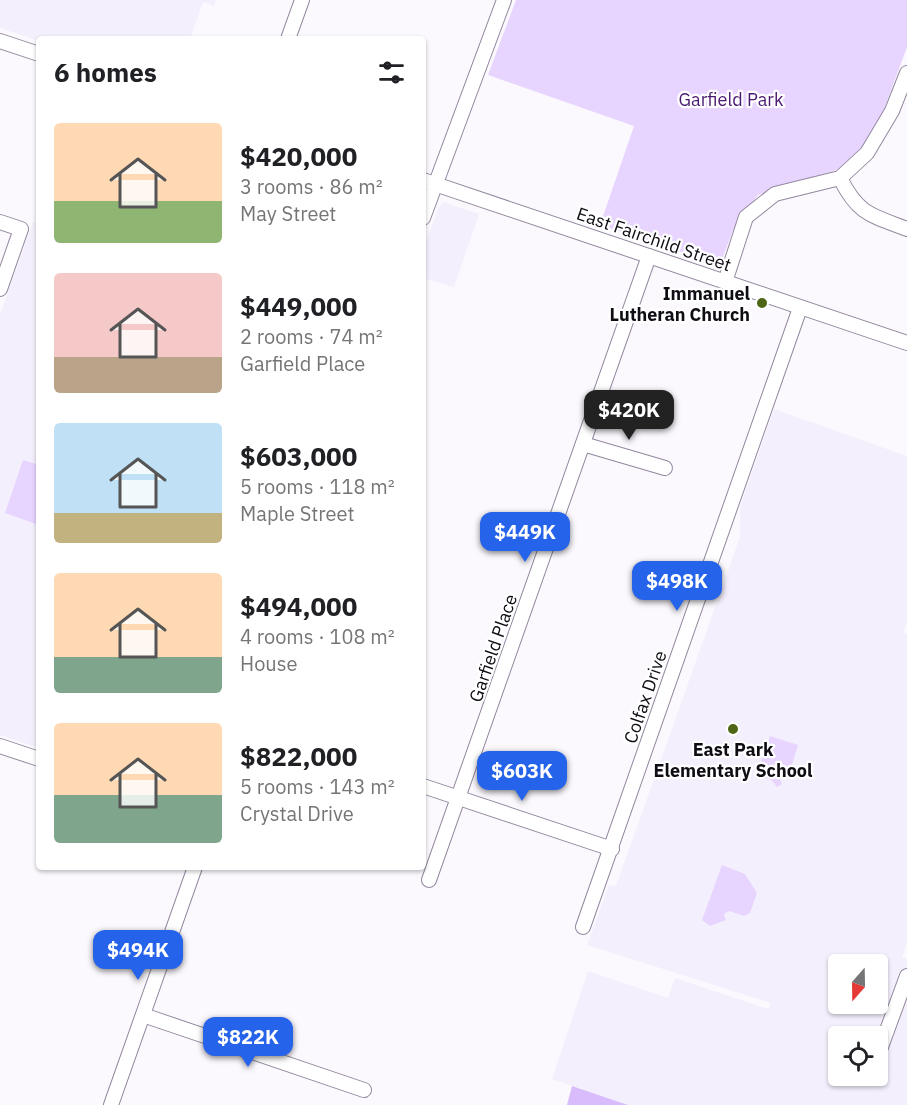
<!DOCTYPE html>
<meta charset="utf-8">
<style>
:root{--surface:#fff;--page:#f6f6f6;--text:#202124;--muted:#757577;--accent:#2563eb}
body{margin:0;font-family:"IBM Plex Sans",sans-serif;background:var(--page);color:var(--text);height:100vh;display:flex;flex-direction:column;font-size:22px;white-space:nowrap}
*{box-sizing:border-box;margin:0}
p{font-size:20px;color:var(--muted)}
.icon{flex:none;width:33px;height:33px;fill:none;stroke:currentColor;stroke-width:2;stroke-linecap:round;stroke-linejoin:round}
.map{position:relative;flex:1;overflow:hidden}
.drawer{position:absolute;left:36px;top:36px;width:390px;height:834px;display:flex;flex-direction:column;background:var(--surface);border-radius:6px;box-shadow:0 2px 4px #0004}
.drawer>*{flex:none}
.needle{width:39px;rotate:200deg}
.fabs{position:absolute;left:828px;top:954px;display:grid;gap:12px}
.fabs a{display:grid;place-items:center;width:60px;height:60px;border-radius:6px;background:var(--surface);box-shadow:0 2px 4px #0004;font-size:30px}
.price{position:absolute;translate:-50% -51px;padding:0 14px;border-radius:12px;background:var(--accent);color:#fff;font-size:20px;line-height:39px;filter:drop-shadow(0 2px 3px #0008)}
.price::after{content:'';position:absolute;left:50%;top:36px;width:18px;height:14px;margin-left:-9px;background:inherit;clip-path:polygon(0 0,100% 0,50% 100%)}
.price.selected{background:#222;color:#fff}
ul{padding:0;list-style:none}
li{display:flex;align-items:center;gap:18px;height:150px;padding:0 18px}
li span{display:grid;place-items:center;flex:none;width:168px;height:120px;border-radius:6px;color:#555}
li>.icon{margin-inline-start:auto}
span .icon{width:72px;height:72px;fill:#fffc;stroke-width:1}
li b{font-size:26px}
h2{display:flex;justify-content:space-between;align-items:center;height:72px;padding:0 18px;font-size:26px}
.map>svg:first-child{display:block}
.built{fill:#f4effc;fill-rule:evenodd}
.green{fill:#e8d5ff}
.forest{fill:#d9bcfb}
.lines{fill:none;stroke-linecap:round;stroke-linejoin:round}
.minor-casing{stroke:#92889f;stroke-width:16}
.minor{stroke:#fff;stroke-width:14}
.poi-dot{fill:#4d6514;stroke:#fff;stroke-width:2}
.labels{text-anchor:middle;dominant-baseline:central;stroke-width:4.5;stroke-linejoin:round;paint-order:stroke}
.park-label{font-size:18px;fill:#491870;stroke:#fff}
.street-label{font-size:18px;fill:#0f0c14;stroke:#fff}
.poi-label{font-size:18px;font-weight:bold;fill:#0f0c14;stroke:#fff;text-anchor:end}
</style>
<div class="map">
<svg width="907" height="1105" viewBox="0 0 907 1105">
<rect width="100%" height="100%" fill="#fbf9fe"/>
<g class="built">
<path d="M 0,0 L 216,0 L 214,6 L 203,2 L 190,39 L 39,41 L 0,28 Z"/>
<path d="M 443,202 L 479,214 L 454,287 L 423,278 L 423,250 L 438,209 Z"/>
<path d="M 33,222 L 39,224 L 39,748 L 0,735 L 0,315 Z"/>
<path d="M 774,409 L 907,456 L 907,622 L 903,632 L 907,634 L 907,942 L 902,957 L 907,959 L 907,1105 L 628,1105 L 552,1079 L 588,971 L 668,998 L 675,978 L 768,1009 L 771,1003 L 587,945 L 609,885 L 616,886 L 740,537 L 740,507 ZM 838,964 L 878,964 L 878,1004 L 838,1004 ZM 838,1036 L 878,1036 L 878,1076 L 838,1076 Z"/>
</g>
<g class="green">
<path d="M 516,0 L 907,0 L 907,47 L 884,109 L 866,146 L 839,169 L 758,195 L 733,230 L 720,265 L 600,225 L 634,126 L 488,75 Z"/>
<path d="M 23,460 L 39,465 L 39,525 L 5,513 Z"/>
<path d="M 770,736 L 798,745 L 791,768 L 778,775 L 782,784 L 777,787 L 771,780 L 763,777 L 761,761 Z"/>
<path d="M 722,865 L 745,874 L 757,893 L 750,913 L 744,916 L 729,911 L 724,914 L 726,920 L 710,926 L 702,920 Z"/>
</g>
<path class="forest" d="M 572,1086 L 628,1105 L 567,1105 Z"/>
<g class="lines">
<g class="minor-casing">
<g id="minor">
<path d="M 288,39 L 302,0"/>
<path d="M 0,41 L 39,54"/>
<path d="M 840,178 C 858,214 870,215 907,229"/>
<path d="M 423,180 L 907,343"/>
<path d="M 423,218 L 504,0"/>
<path d="M 0,222 L 21,229 L 0,289"/>
<path d="M 725,282 L 746,217 L 775,194 L 840,178 L 867,153 L 892,111 L 907,73"/>
<path d="M 583,444 L 665,468"/>
<path d="M 0,746 L 39,759"/>
<path d="M 423,786 L 612,849"/>
<path d="M 429,880 L 649,256"/>
<path d="M 583,927 L 800,308"/>
<path d="M 143,1015 L 364,1090"/>
<path d="M 878,1055 L 907,976"/>
<path d="M 863,1077 L 863,1076"/>
<path d="M 111,1105 L 195,867"/>
</g>
</g>
<use href="#minor" class="minor"/>
</g>
<g class="poi-dot">
<circle cx="762" cy="303" r="6"/>
<circle cx="733" cy="729" r="6"/>
</g>
<g class="labels">
<g class="park-label">
<text x="731" y="99">Garfield Park</text>
</g>
<g class="street-label">
<text transform="translate(654 239) rotate(19)">East Fairchild Street</text>
<text transform="translate(493 648) rotate(-71)">Garfield Place</text>
<text transform="translate(645 697) rotate(-71)">Colfax Drive</text>
</g>
<g class="poi-label">
<text x="750" y="293">Immanuel<tspan x="750" dy="21">Lutheran Church</tspan></text>
<text x="733" y="749" text-anchor="middle">East Park<tspan x="733" dy="21">Elementary School</tspan></text>
</g>
</g>
</svg>
<div class="fabs">
<a><svg class="needle" viewBox="-14 -14 28 28"><path d="M0-13l5 13h-10z" fill="#e53935"/><path d="M0 13l5-13h-10z" fill="#757577"/></svg></a>
<a><svg class="icon" aria-label="locate" viewBox="0 0 24 24"><circle cx="12" cy="12" r="6"/><path d="M12 2v4M12 18v4M2 12h4M18 12h4"/></svg></a>
</div>
<b class="price selected" style="left:629px;top:441px">$420K</b>
<b class="price" style="left:525px;top:563px">$449K</b>
<b class="price" style="left:677px;top:612px">$498K</b>
<b class="price" style="left:522px;top:802px">$603K</b>
<b class="price" style="left:138px;top:981px">$494K</b>
<b class="price" style="left:248px;top:1068px">$822K</b>
<section class="drawer">
<h2>6 homes<svg class="icon" aria-label="filters" viewBox="0 0 24 24"><path d="M4 7h16M4 17h16"/><circle cx="9" cy="7" r="2"/><circle cx="15" cy="17" r="2"/></svg></h2>
<ul>
<li><span style="background:linear-gradient(#ffd9b3 65%,#8fb573 0)"><svg class="icon" aria-label="home" viewBox="0 0 24 24"><path d="M3 11l9-7 9 7M6 9v11h12V9"/></svg></span><div><b>$420,000</b><p>3 rooms · 86 m²</p><p>May Street</p></div></li>
<li><span style="background:linear-gradient(#f6c9c9 70%,#b9a48a 0)"><svg class="icon" aria-label="home" viewBox="0 0 24 24"><path d="M3 11l9-7 9 7M6 9v11h12V9"/></svg></span><div><b>$449,000</b><p>2 rooms · 74 m²</p><p>Garfield Place</p></div></li>
<li><span style="background:linear-gradient(#bfe0f5 75%,#c2b280 0)"><svg class="icon" aria-label="home" viewBox="0 0 24 24"><path d="M3 11l9-7 9 7M6 9v11h12V9"/></svg></span><div><b>$603,000</b><p>5 rooms · 118 m²</p><p>Maple Street</p></div></li>
<li><span style="background:linear-gradient(#ffd9b3 70%,#7fa58c 0)"><svg class="icon" aria-label="home" viewBox="0 0 24 24"><path d="M3 11l9-7 9 7M6 9v11h12V9"/></svg></span><div><b>$494,000</b><p>4 rooms · 108 m²</p><p>House</p></div></li>
<li><span style="background:linear-gradient(#ffd9b3 60%,#7fa58c 0)"><svg class="icon" aria-label="home" viewBox="0 0 24 24"><path d="M3 11l9-7 9 7M6 9v11h12V9"/></svg></span><div><b>$822,000</b><p>5 rooms · 143 m²</p><p>Crystal Drive</p></div></li>
</ul>
</section>
</div>
